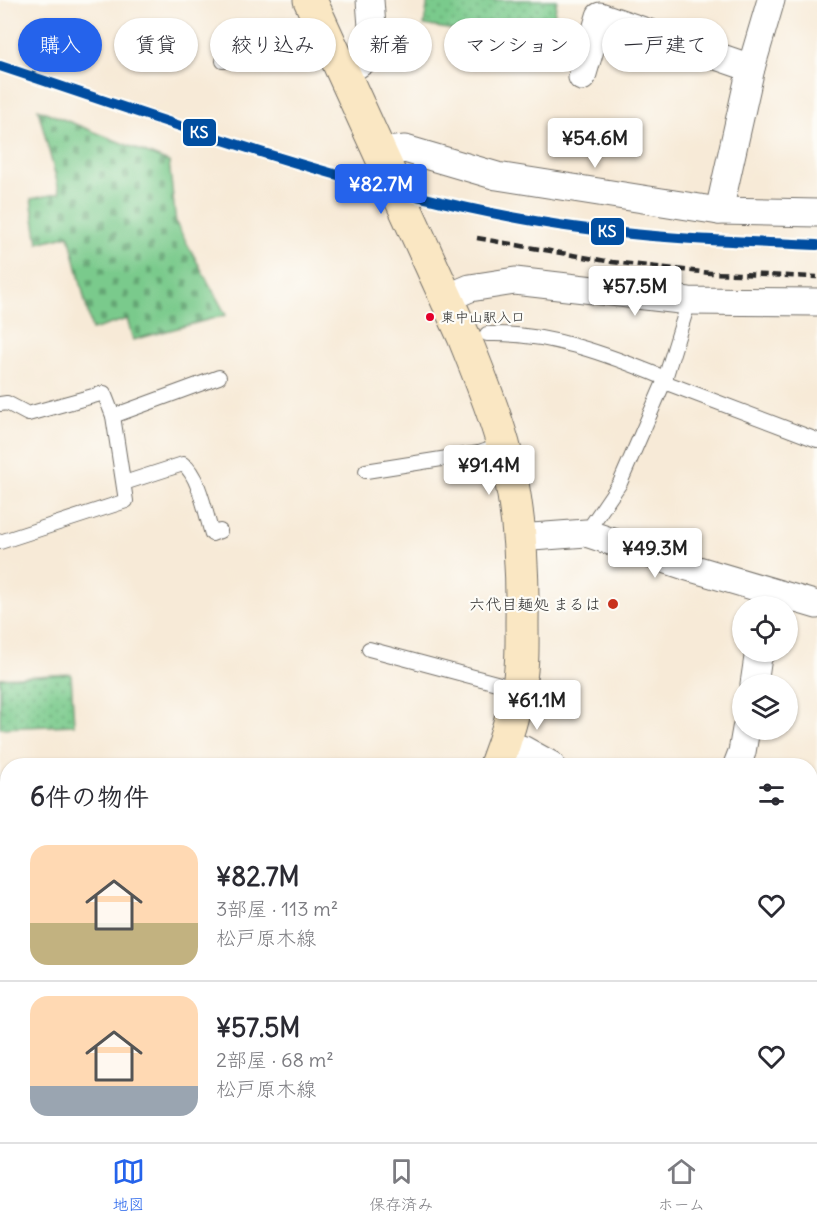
<!DOCTYPE html>
<html lang="ja">
<meta charset="utf-8">
<style>
:root{--surface:#fff;--page:#f2f2f3;--text:#2b2b33;--muted:#7c7c81;--line:#e1e1e2;--accent:#2563eb}
body{margin:0;font-family:Delius,"Klee One",sans-serif;background:var(--page);color:var(--text);height:100vh;display:flex;flex-direction:column;font-size:22px;white-space:nowrap}
*{box-sizing:border-box;margin:0}
p{font-size:20px;color:var(--muted)}
.icon{flex:none;width:33px;height:33px;fill:none;stroke:currentColor;stroke-width:2;stroke-linecap:round;stroke-linejoin:round}
.map{position:relative;flex:1;overflow:hidden}
.drawer{position:absolute;left:0px;top:758px;width:818px;height:386px;display:flex;flex-direction:column;background:var(--surface);border-radius:24px 24px 0 0;box-shadow:0 2px 4px #0004}
.drawer>*{flex:none}
.banner{position:absolute;left:18px;top:18px;width:782px;height:54px;display:flex;gap:12px}
.controls{position:absolute;left:732px;top:596px;display:grid;gap:12px}
.controls a{display:grid;place-items:center;width:66px;height:66px;border-radius:50%;background:var(--surface);box-shadow:0 2px 4px #0004;font-size:30px}
.price{position:absolute;translate:-50% -51px;padding:0 14px;border-radius:6px;background:#fff;color:#222;font-size:20px;line-height:39px;filter:drop-shadow(0 2px 3px #0008)}
.price::after{content:'';position:absolute;left:50%;top:36px;width:18px;height:14px;margin-left:-9px;background:inherit;clip-path:polygon(0 0,100% 0,50% 100%)}
.price.current{background:var(--accent);color:#fff}
ul{padding:0;list-style:none}
li{display:flex;align-items:center;gap:18px;height:150px;padding:0 30px}
li+li{border-top:2px solid var(--line)}
li span{display:grid;place-items:center;flex:none;width:168px;height:120px;border-radius:18px;color:#555}
li>.icon{margin-inline-start:auto}
span .icon{width:72px;height:72px;fill:#fffc;stroke-width:1}
li b{font-size:26px}
h2{display:flex;justify-content:space-between;align-items:center;height:72px;padding:0 30px;font-size:26px}
.tag{padding:0 21px;border-radius:27px;background:var(--surface);box-shadow:0 2px 4px #0004;font-size:21px;line-height:54px}
.tag.current{background:var(--accent);color:#fff}
.menu{display:flex;justify-content:space-around;align-items:center;height:84px;border-top:2px solid var(--line);background:var(--surface);font-size:16px;color:var(--muted)}
.menu a{display:grid;justify-items:center;gap:3px}
.menu .current{color:var(--accent)}
.map>svg:first-child{display:block}
.grass{fill:url(#grass-dots);stroke:#527a5c;stroke-width:1.5}
.cemetery{fill:url(#cemetery-stones);stroke:#527a5c;stroke-width:1.5}
.lines{fill:none;stroke-linecap:round;stroke-linejoin:round}
.lane-casing{stroke:#726e67;stroke-width:16}
.street-casing{stroke:#726e67;stroke-width:29}
.secondary-casing{stroke:#726e67;stroke-width:35}
.lane{stroke:#fff;stroke-width:14}
.street{stroke:#fff;stroke-width:27}
.secondary{stroke:#fae7c3;stroke-width:33}
.rail{stroke:#2b2b2b;stroke-width:4.5;stroke-dasharray:9 4.5;stroke-linecap:butt}
.rail-1-casing{stroke:#fdfcf7;stroke-width:15}
.rail-1{stroke:#014ea0;stroke-width:10}
.bus-dot{fill:#e4002b;stroke:#fdfcf7;stroke-width:2}
.poi-dot{fill:#c8321e;stroke:#fdfcf7;stroke-width:2}
.labels{text-anchor:middle;dominant-baseline:central;stroke-width:4.5;stroke-linejoin:round;paint-order:stroke}
.bus-label{font-size:14px;fill:#2b2b2b;stroke:#fdfcf7;text-anchor:start}
.poi-label{font-size:16px;fill:#2b2b2b;stroke:#fdfcf7;text-anchor:end}
.line-badge{stroke:#fdfcf7;stroke-width:2}
.badge-label{font-size:16px;text-anchor:middle;font-weight:bold;fill:#fff}
</style>
<div class="map">
<svg width="817" height="1142" viewBox="0 0 817 1142">
<defs>
<pattern id="grass-dots" width="8" height="8" patternUnits="userSpaceOnUse" patternTransform="scale(1.5)"><rect width="8" height="8" fill="#7aca8c"/><path d="M2 2h.1M6 6h.1" fill="none" stroke="#64a473" stroke-width="1.8" stroke-linecap="round"/></pattern>
<pattern id="cemetery-stones" width="16" height="16" patternUnits="userSpaceOnUse" patternTransform="scale(1.5)"><rect width="16" height="16" fill="#7aca8c"/><path d="M2 7V4a2 2 0 0 1 4 0v3zM10 15v-3a2 2 0 0 1 4 0v3z" fill="#64a473"/></pattern>
</defs>
<rect width="100%" height="100%" fill="#fdfcf7"/>
<filter id="ink" filterUnits="userSpaceOnUse"><feTurbulence type="fractalNoise" baseFrequency=".0167" numOctaves="2"/><feDisplacementMap in="SourceGraphic" scale="12" xChannelSelector="R" yChannelSelector="G"/><feConvolveMatrix kernelMatrix="1 2 1 2 8 2 1 2 1" color-interpolation-filters="sRGB"/></filter>
<filter id="wash" filterUnits="userSpaceOnUse"><feTurbulence type="fractalNoise" baseFrequency=".008" numOctaves="4" result="noise"/><feDisplacementMap in="SourceGraphic" scale="24" xChannelSelector="R" yChannelSelector="G"/><feGaussianBlur stdDeviation="1.35" result="paint"/><feColorMatrix in="noise" values="0 0 0 0 0 0 0 0 0 0 0 0 0 0 0 0 0 1.4 0 .05"/><feComposite in="paint" operator="in"/></filter>
<g filter="url(#wash)">
<rect width="100%" height="100%" fill="#f7ead7"/>
<g class="grass">
<path d="M 428,0 L 557,0 L 549,47 L 424,25 Z"/>
<path d="M 71,674 L 74,725 L 0,728 L 0,678 Z"/>
</g>
<path class="cemetery" d="M 38,109 L 169,162 L 176,223 L 226,315 L 133,340 L 127,319 L 92,330 L 69,235 L 38,243 L 31,199 L 60,193 Z"/>
</g>
<g filter="url(#ink)">
<g class="lines">
<g class="lane-casing">
<g id="lane">
<path d="M 223,61 L 310,53 L 331,46"/>
<path d="M 487,334 C 549,332 609,355 665,378"/>
<path d="M 664,382 L 817,440"/>
<path d="M 0,404 L 7,403 L 28,414 L 104,393 L 113,416 L 126,501 L 0,542"/>
<path d="M 113,416 L 219,377"/>
<path d="M 366,471 L 479,453 L 503,445"/>
<path d="M 124,483 L 183,464 C 199,475 206,515 212,534 L 220,531"/>
<path d="M 586,533 L 620,483 L 664,382 L 689,301"/>
<path d="M 369,649 L 519,689"/>
<path d="M 810,979 L 817,982"/>
</g>
</g>
<g class="street-casing">
<g id="street">
<path d="M 344,74 L 364,60 L 373,40 L 370,0"/>
<path d="M 582,77 L 600,16 L 751,68"/>
<path d="M 379,152 L 405,149 L 497,176 L 719,211 L 817,213"/>
<path d="M 719,211 L 751,68 L 771,0"/>
<path d="M 447,298 L 470,288 L 515,281 L 689,301 L 817,302"/>
<path d="M 519,538 L 586,533 L 688,567 L 817,605"/>
<path d="M 754,684 L 758,657 L 762,651"/>
<path d="M 504,744 L 524,750 L 551,765"/>
<path d="M 737,765 L 742,752 L 746,729"/>
<path d="M 0,857 L 8,900"/>
<path d="M 810,900 L 817,900"/>
<path d="M 0,1059 L 8,1012"/>
<path d="M 137,1136 L 148,1142"/>
<path d="M 688,1136 L 696,1142"/>
</g>
</g>
<g class="secondary-casing">
<g id="secondary">
<path d="M 310,0 L 464,337 C 478,372 493,408 503,444 C 519,502 523,563 522,622 C 522,644 523,668 518,690 C 513,716 505,741 496,765"/>
<path d="M 449,1136 L 449,1142"/>
</g>
</g>
<use href="#lane" class="lane"/>
<use href="#street" class="street"/>
<use href="#secondary" class="secondary"/>
<path class="rail" d="M 477,238 L 612,262 L 710,273 L 817,277"/>
<g class="rail-1-casing">
<path id="rail-1" d="M 0,66 C 172,123 344,186 523,219 C 620,237 719,241 817,245"/>
</g>
<use href="#rail-1" class="rail-1"/>
</g>
</g>
<circle class="bus-dot" cx="430" cy="317" r="5"/>
<circle class="poi-dot" cx="613" cy="604" r="6"/>
<g class="labels">
<g class="bus-label">
<text x="441" y="317">東中山駅入口</text>
</g>
<g class="poi-label">
<text x="601" y="604">六代目麺処 まるは</text>
</g>
</g>
<g class="line-badge">
<rect x="182" y="118" width="35" height="29" rx="6" fill="#014ea0"/>
<rect x="590" y="217" width="35" height="29" rx="6" fill="#014ea0"/>
</g>
<g class="badge-label">
<text x="199" y="138">KS</text>
<text x="607" y="237">KS</text>
</g>
</svg>
<div class="controls">
<a><svg class="icon" aria-label="locate" viewBox="0 0 24 24"><circle cx="12" cy="12" r="6"/><path d="M12 2v4M12 18v4M2 12h4M18 12h4"/></svg></a>
<a><svg class="icon" aria-label="layers" viewBox="0 0 24 24"><path d="M12 4l9 5-9 5-9-5zM3 14l9 5 9-5"/></svg></a>
</div>
<b class="price" style="left:595px;top:169px">¥54.6M</b>
<b class="price current" style="left:381px;top:215px">¥82.7M</b>
<b class="price" style="left:635px;top:317px">¥57.5M</b>
<b class="price" style="left:489px;top:496px">¥91.4M</b>
<b class="price" style="left:655px;top:579px">¥49.3M</b>
<b class="price" style="left:537px;top:731px">¥61.1M</b>
<div class="banner">
<a class="tag current">購入</a>
<a class="tag">賃貸</a>
<a class="tag">絞り込み</a>
<a class="tag">新着</a>
<a class="tag">マンション</a>
<a class="tag">一戸建て</a>
</div>
<section class="drawer">
<h2>6件の物件<svg class="icon" aria-label="filters" viewBox="0 0 24 24"><path d="M4 7h16M4 17h16"/><circle cx="9" cy="7" r="2"/><circle cx="15" cy="17" r="2"/></svg></h2>
<ul>
<li><span style="background:linear-gradient(#ffd9b3 65%,#c2b280 0)"><svg class="icon" aria-label="home" viewBox="0 0 24 24"><path d="M3 11l9-7 9 7M6 9v11h12V9"/></svg></span><div><b>¥82.7M</b><p>3部屋 · 113 m²</p><p>松戸原木線</p></div><svg class="icon" aria-label="heart" viewBox="0 0 24 24"><path d="M12 20l-8-8c-3-5 5-10 8-4 3-6 11-1 8 4z"/></svg></li>
<li><span style="background:linear-gradient(#ffd9b3 75%,#9aa5b1 0)"><svg class="icon" aria-label="home" viewBox="0 0 24 24"><path d="M3 11l9-7 9 7M6 9v11h12V9"/></svg></span><div><b>¥57.5M</b><p>2部屋 · 68 m²</p><p>松戸原木線</p></div><svg class="icon" aria-label="heart" viewBox="0 0 24 24"><path d="M12 20l-8-8c-3-5 5-10 8-4 3-6 11-1 8 4z"/></svg></li>
</ul>
</section>
</div>
<nav class="menu">
<a class="current"><svg class="icon" aria-label="map" viewBox="0 0 24 24"><path d="M3 6l6-2 6 2 6-2v14l-6 2-6-2-6 2zM9 4v14M15 6v14"/></svg>地図</a>
<a><svg class="icon" aria-label="saved" viewBox="0 0 24 24"><path d="M7 4h10v16l-5-4-5 4z"/></svg>保存済み</a>
<a><svg class="icon" aria-label="home" viewBox="0 0 24 24"><path d="M3 11l9-7 9 7M6 9v11h12V9"/></svg>ホーム</a>
</nav>
